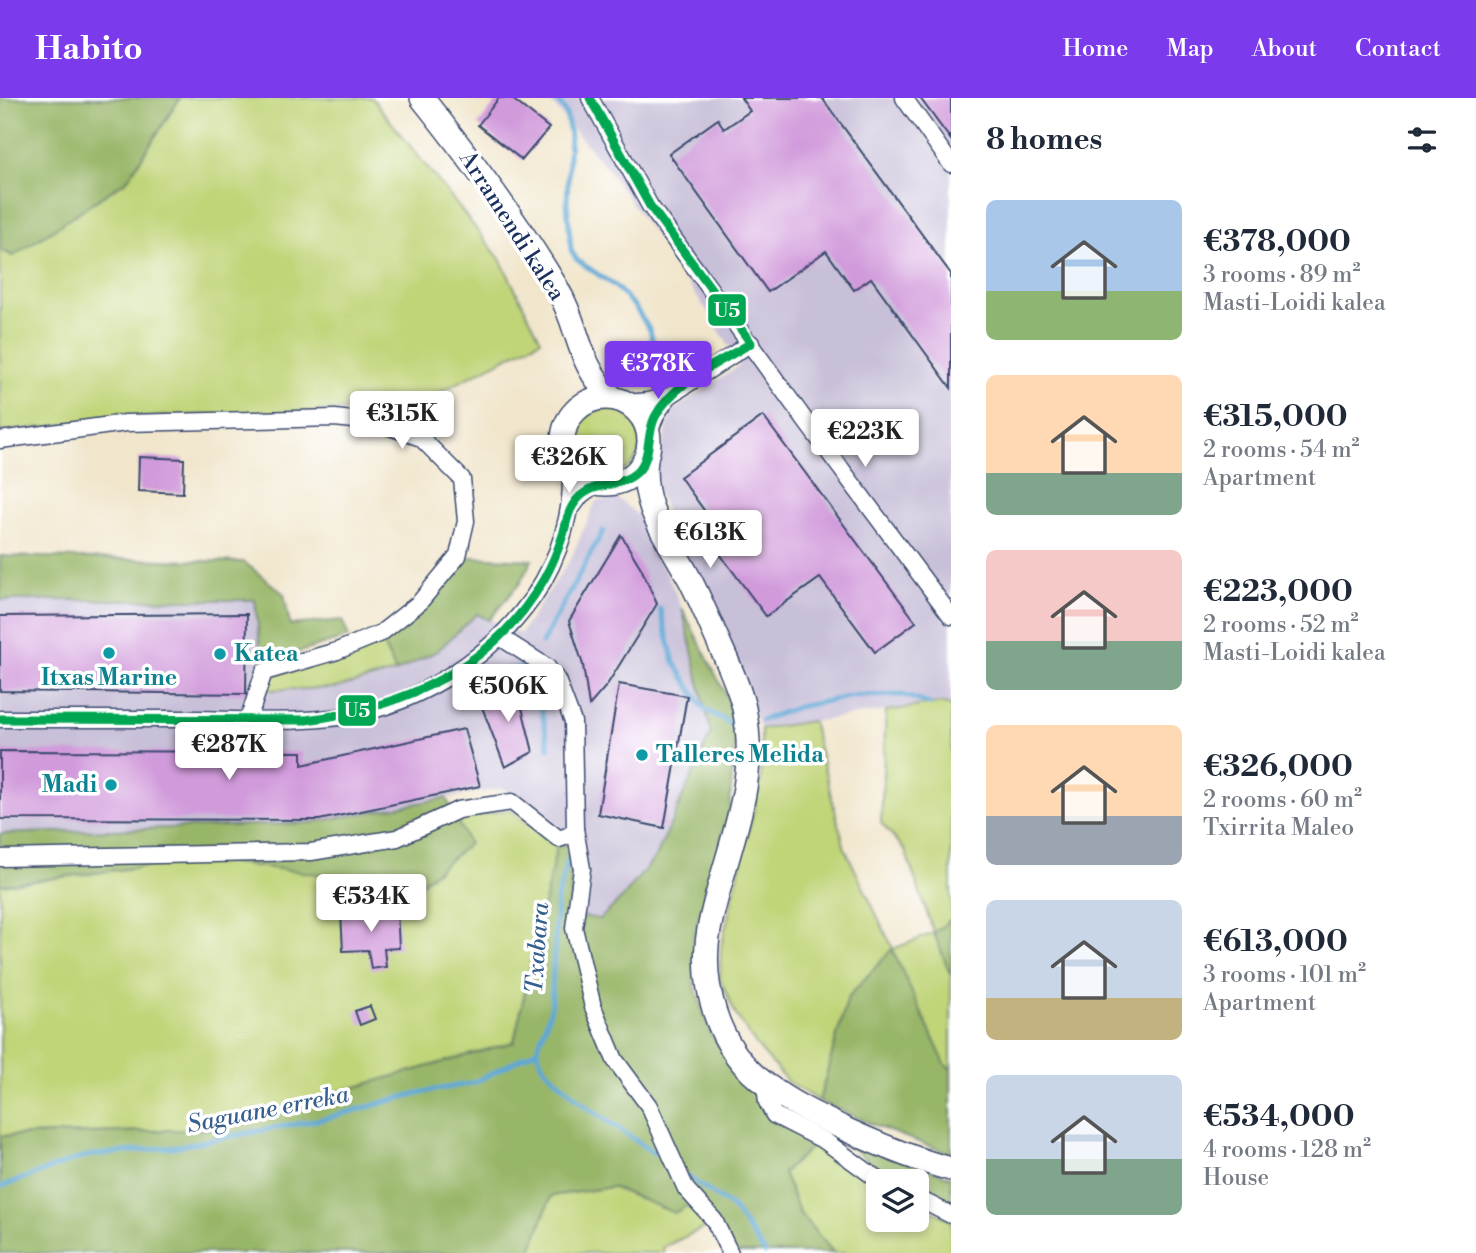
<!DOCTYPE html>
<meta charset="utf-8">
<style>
:root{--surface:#fff;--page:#f2f2f3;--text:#1f2937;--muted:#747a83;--accent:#7c3aed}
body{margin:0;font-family:"Libre Bodoni",serif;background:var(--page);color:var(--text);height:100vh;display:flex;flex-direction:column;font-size:26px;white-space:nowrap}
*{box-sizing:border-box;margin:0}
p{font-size:23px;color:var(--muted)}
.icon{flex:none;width:38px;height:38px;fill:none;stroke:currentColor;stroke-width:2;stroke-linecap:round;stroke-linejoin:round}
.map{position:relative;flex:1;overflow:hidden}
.drawer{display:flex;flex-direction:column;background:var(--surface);width:525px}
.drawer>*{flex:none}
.fabs{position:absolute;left:866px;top:1071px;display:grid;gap:14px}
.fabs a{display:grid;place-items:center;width:63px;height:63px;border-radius:10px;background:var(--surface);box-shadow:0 4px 10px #0003;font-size:35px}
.price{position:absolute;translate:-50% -60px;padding:0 16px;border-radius:7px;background:#fff;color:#222;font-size:23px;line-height:46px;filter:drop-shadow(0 2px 4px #0008)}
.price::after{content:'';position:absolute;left:50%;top:42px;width:21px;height:16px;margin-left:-10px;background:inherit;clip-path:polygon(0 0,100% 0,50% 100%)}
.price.on{background:var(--accent);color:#fff}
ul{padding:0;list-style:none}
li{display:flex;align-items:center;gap:21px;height:175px;padding:0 35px}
li span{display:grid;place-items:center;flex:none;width:196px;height:140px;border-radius:10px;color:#555}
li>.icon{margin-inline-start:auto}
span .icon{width:84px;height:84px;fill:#fffc;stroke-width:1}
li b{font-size:30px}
h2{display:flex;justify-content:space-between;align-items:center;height:84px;padding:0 35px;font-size:30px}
header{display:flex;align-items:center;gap:42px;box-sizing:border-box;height:98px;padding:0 35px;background:var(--accent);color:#fff}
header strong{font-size:33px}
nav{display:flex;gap:38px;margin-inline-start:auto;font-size:24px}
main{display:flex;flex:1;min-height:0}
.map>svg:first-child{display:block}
.industrial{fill:#c8bfd8}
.green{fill:#c0d478;stroke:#6e826b;stroke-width:2}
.forest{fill:#98b668;stroke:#5a7263;stroke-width:2}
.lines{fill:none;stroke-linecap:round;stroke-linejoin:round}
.stream{stroke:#5da7d5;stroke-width:5}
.building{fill:#d19bdb}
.street-casing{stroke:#3b4a6e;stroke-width:19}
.secondary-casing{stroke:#3b4a6e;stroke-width:26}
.street{stroke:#fff;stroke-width:16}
.secondary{stroke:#fff;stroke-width:23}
.bus-1-casing{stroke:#fff;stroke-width:14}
.bus-1{stroke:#00a651;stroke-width:9}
.culture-dot{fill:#0f9aa8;stroke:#fff;stroke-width:2.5}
.labels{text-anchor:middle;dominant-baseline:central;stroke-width:7;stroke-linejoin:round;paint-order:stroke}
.street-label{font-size:23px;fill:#1b2f5e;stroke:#fff}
.culture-label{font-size:23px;font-weight:bold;fill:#0d838f;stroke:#fff;text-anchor:start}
.water-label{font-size:24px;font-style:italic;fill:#355f8e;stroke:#fff}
.line-badge{stroke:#fff;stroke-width:2.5}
.badge-label{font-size:19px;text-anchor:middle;font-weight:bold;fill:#fff}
</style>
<header>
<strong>Habito</strong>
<nav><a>Home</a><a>Map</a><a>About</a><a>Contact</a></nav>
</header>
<main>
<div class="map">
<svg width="951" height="1155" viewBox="0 0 951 1155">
<rect width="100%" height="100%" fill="#fff"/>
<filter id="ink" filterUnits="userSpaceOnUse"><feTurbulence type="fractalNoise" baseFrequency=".0143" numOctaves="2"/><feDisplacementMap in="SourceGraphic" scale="14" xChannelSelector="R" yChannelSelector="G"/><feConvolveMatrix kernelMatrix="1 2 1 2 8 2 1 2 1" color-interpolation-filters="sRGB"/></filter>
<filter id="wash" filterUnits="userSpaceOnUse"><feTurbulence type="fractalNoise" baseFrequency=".00686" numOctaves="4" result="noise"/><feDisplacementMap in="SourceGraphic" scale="28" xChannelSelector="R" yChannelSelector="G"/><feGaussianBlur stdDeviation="1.57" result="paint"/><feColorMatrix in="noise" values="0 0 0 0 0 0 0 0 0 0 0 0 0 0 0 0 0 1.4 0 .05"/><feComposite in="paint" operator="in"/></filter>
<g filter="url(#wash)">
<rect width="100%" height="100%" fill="#f1e6cc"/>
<g class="industrial">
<path d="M 547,0 L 951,0 L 951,608 L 940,605 L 761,631 L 653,383 L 672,313 L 740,267 L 710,217 L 609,73 Z"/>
<path d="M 617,400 L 643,421 L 682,510 L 711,635 L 657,757 L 623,799 L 600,821 L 572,817 L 570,746 L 503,690 L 310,725 L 0,736 L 0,502 L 255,502 L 265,592 L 335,590 L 396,574 L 437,553 L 477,516 L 520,536 L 570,462 L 596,403 Z"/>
</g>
<g class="green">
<path d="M 180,0 L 372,0 L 500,161 L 541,242 L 386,322 L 341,312 L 126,320 L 0,334 L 0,151 L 13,158 L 127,82 Z"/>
<circle cx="607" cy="344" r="33"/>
<path d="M 382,544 L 396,574 L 335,590 L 265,592 L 274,577 Z"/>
<path d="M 940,605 L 951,608 L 951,821 L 934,835 L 951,878 L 951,971 L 848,899 L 819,1003 L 788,984 L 756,947 L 735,915 L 720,881 L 721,849 L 761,681 L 761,631 L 812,623 L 845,751 L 893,851 L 934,835 L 905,752 L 881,725 L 886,613 Z"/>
<path d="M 509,712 L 557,747 L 514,944 L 209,1031 L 0,1038 L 0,787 L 203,761 Z"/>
<path d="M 817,1044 L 878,1086 L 878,1122 L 917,1122 L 917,1106 L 951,1122 L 951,1155 L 834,1155 L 800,1116 L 783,1074 Z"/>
<path d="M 612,1089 L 674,1115 L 701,1100 L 721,1122 L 663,1149 L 664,1155 L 530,1155 L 551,1098 Z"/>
</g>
<g class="forest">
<path d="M 0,0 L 180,0 L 127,82 L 13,158 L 0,151 Z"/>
<path d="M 0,458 L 244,464 L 284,496 L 290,527 L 342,522 L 349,539 L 262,565 L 255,502 L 0,502 Z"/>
<path d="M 468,459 L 532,462 L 520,485 L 489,522 L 477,516 L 437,553 L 396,574 L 382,544 C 416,519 442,492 468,459 Z"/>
<path d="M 682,510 L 728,601 L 736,636 L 729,714 L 694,838 L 694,885 L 711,937 L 754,994 L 770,1022 L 817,1044 L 783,1075 L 800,1116 L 834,1155 L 735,1155 L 701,1100 L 674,1115 L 612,1089 L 551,1098 L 530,1155 L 0,1155 L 0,1038 L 209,1031 L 514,944 L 557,747 L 570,746 L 572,817 L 600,821 L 623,799 L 657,757 L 711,635 Z"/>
<path d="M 446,700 L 469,746 L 417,789 L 203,761 L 0,787 L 0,736 L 309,725 Z"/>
<path d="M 951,821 L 951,878 L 934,835 Z"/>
<path d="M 892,851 L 945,966 L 951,971 L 951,1056 L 881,1030 L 819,1003 L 848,899 Z"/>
<path d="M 840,1040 L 951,1079 L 951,1108 L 917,1091 L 917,1083 C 887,1083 863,1058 840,1040 Z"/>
</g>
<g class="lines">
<g class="stream">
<path d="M 556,0 L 566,15 L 570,37 L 567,104 L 571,152 L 577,162 L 615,188 L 635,209 L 650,232 L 656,257 L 650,285"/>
<path d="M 660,511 L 674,564 L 704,611 L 735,628"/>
<path d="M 542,545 L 603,433"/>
<path d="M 486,581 L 504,572 L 533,568 L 549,650"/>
<path d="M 762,622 L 798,609 L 853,598 L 903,597 L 930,606"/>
<path d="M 537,952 L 551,910 L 557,800 L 572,749"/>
<path d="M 537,952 L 543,969 L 584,1007 L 654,1055"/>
<path d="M 687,1078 L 732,1109 L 765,1155"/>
<path d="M 0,1089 L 86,1058 L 174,1049 L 327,1020 L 418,995 L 473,985 L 537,952"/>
</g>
</g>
<g id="blocks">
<g class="building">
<path d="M 499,0 L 511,0 L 549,30 L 522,62 L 478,27 Z"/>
<path d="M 741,0 L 822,0 L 951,176 L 951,290 L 871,180 L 854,192 L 826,153 L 768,194 L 669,56 L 718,21 L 724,31 L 750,13 Z"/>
<path d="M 920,0 L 951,0 L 951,42 Z"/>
<path d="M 763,318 L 916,524 L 875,554 L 820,480 L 766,518 L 720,456 L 730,448 L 680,379 Z"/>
<path d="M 139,359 L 184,361 L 183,395 L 138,393 Z"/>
<path d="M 621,437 L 641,470 L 657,506 L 607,587 L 589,608 L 583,567 L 569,523 Z"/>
<path d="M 247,516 L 246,596 L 0,593 L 0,518 Z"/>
<path d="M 516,586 L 533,654 L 505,669 L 479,601 Z"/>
<path d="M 619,586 L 687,598 L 664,730 L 598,716 Z"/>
<path d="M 464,631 L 480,688 L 319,722 L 0,721 L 0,653 L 302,654 L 302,667 Z"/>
<path d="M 397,811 L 399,850 L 384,851 L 386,869 L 371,871 L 368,852 L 343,853 L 341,815 Z"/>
<path d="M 370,908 L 375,921 L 360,927 L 355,913 Z"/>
</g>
</g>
</g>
<g filter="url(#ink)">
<use href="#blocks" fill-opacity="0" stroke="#3b4a6e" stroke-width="2"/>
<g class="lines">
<g class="street-casing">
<g id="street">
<path d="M 590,0 L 650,108 L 807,325 L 951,518"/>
<path d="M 904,0 L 951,66"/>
<path d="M 626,305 L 648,303 L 669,298 L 751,245"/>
<path d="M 649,334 L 657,315 L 669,298"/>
<path d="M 0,342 L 126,325 L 335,320 L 379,325 L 421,340 L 462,381 L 466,423 L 458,458 L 419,505 L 381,535 L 337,553 L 264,574 L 248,622"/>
<path d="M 570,412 L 581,397 L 596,386"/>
<path d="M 500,539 L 547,569 L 557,582 L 573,624 L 575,731 L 582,771 L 574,830 L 593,909 L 615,962 L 649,1008 L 686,1091 L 714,1122 L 730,1155"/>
<path d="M 0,621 C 66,621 131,621 197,621 C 241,622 286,625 330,620 C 410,612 488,564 534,498 C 559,461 575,412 570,367"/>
<path d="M 0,760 L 311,754 L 397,740 L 458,712 L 512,704 L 559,741 L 570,737 L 575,731"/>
<path d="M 765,987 L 767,1004 L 774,1017 L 825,1043 L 880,1083"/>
<path d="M 917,1100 L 951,1117"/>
</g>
</g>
<g class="secondary-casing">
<g id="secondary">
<path d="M 422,0 C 471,62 518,124 558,192 C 581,232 576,266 613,300"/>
<circle cx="606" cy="343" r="43"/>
<path d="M 646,361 C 640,409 667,438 688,478 C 698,496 706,516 715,536 C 725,559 738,584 744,610 C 760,687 727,748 711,822 C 697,882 716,952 768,988 C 792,1006 820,1019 847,1032 C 880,1047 915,1062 951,1071"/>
</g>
</g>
<use href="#street" class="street"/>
<use href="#secondary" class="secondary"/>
<g class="bus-1-casing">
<path id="bus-1" d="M 0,621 L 306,622 C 403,610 494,570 544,481 C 552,467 558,452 563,437 C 566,427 567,416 573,407 C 590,380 617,393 637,374 C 652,359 646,337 655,319 C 673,284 719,265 751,245 L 650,108 L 590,0"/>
</g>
<use href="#bus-1" class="bus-1"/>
</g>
</g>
<g class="culture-dot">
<circle cx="109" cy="555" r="7"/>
<circle cx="220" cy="556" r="7"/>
<circle cx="642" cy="657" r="7"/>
<circle cx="111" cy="687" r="7"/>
</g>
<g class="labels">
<g class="street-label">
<text transform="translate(512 128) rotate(57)">Arramendi kalea</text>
</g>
<g class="culture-label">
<text x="234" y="556">Katea</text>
<text x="109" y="580" text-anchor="middle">Itxas Marine</text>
<text x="656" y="657">Talleres Melida</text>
<text x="97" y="687" text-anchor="end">Madi</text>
</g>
<g class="water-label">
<text transform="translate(538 850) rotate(-86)">Txabara</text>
<text transform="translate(268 1012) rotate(-11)">Saguane erreka</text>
</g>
</g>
<g class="line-badge">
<rect x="707" y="195" width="40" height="34" rx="7" fill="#00a651"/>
<rect x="337" y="596" width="40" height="33" rx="7" fill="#00a651"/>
</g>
<g class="badge-label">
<text x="727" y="219">U5</text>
<text x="357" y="619">U5</text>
</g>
</svg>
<div class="fabs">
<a><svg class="icon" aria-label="layers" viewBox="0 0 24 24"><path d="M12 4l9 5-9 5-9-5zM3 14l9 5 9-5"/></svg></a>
</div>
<b class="price on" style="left:658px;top:303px">€378K</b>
<b class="price" style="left:402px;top:353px">€315K</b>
<b class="price" style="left:865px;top:371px">€223K</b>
<b class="price" style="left:569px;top:397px">€326K</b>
<b class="price" style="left:710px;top:472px">€613K</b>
<b class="price" style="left:508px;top:626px">€506K</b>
<b class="price" style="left:229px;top:684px">€287K</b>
<b class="price" style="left:371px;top:836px">€534K</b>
</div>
<section class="drawer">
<h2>8 homes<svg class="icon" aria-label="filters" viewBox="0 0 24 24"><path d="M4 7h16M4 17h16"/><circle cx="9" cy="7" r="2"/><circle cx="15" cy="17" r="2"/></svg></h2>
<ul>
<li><span style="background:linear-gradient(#a9c7e8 65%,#8fb573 0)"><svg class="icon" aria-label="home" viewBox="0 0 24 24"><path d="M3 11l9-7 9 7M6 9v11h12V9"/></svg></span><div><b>€378,000</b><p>3 rooms · 89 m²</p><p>Masti-Loidi kalea</p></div></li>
<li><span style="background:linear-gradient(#ffd9b3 70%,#7fa58c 0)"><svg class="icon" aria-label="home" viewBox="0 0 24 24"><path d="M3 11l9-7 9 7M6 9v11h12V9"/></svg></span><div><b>€315,000</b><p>2 rooms · 54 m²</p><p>Apartment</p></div></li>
<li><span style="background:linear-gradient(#f6c9c9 65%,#7fa58c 0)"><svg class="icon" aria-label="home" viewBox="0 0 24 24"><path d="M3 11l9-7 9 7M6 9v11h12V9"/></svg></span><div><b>€223,000</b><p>2 rooms · 52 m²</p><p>Masti-Loidi kalea</p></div></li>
<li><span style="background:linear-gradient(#ffd9b3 65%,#9aa5b1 0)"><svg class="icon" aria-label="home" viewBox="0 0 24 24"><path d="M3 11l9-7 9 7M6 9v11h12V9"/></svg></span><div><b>€326,000</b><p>2 rooms · 60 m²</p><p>Txirrita Maleo</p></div></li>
<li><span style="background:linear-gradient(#c9d6e8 70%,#c2b280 0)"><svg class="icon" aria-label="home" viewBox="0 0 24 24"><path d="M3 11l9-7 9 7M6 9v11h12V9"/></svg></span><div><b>€613,000</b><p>3 rooms · 101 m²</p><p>Apartment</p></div></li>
<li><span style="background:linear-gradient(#c9d6e8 60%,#7fa58c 0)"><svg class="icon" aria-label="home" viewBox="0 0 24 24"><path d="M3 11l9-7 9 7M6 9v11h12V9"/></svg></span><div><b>€534,000</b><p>4 rooms · 128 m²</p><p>House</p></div></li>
</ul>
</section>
</main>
